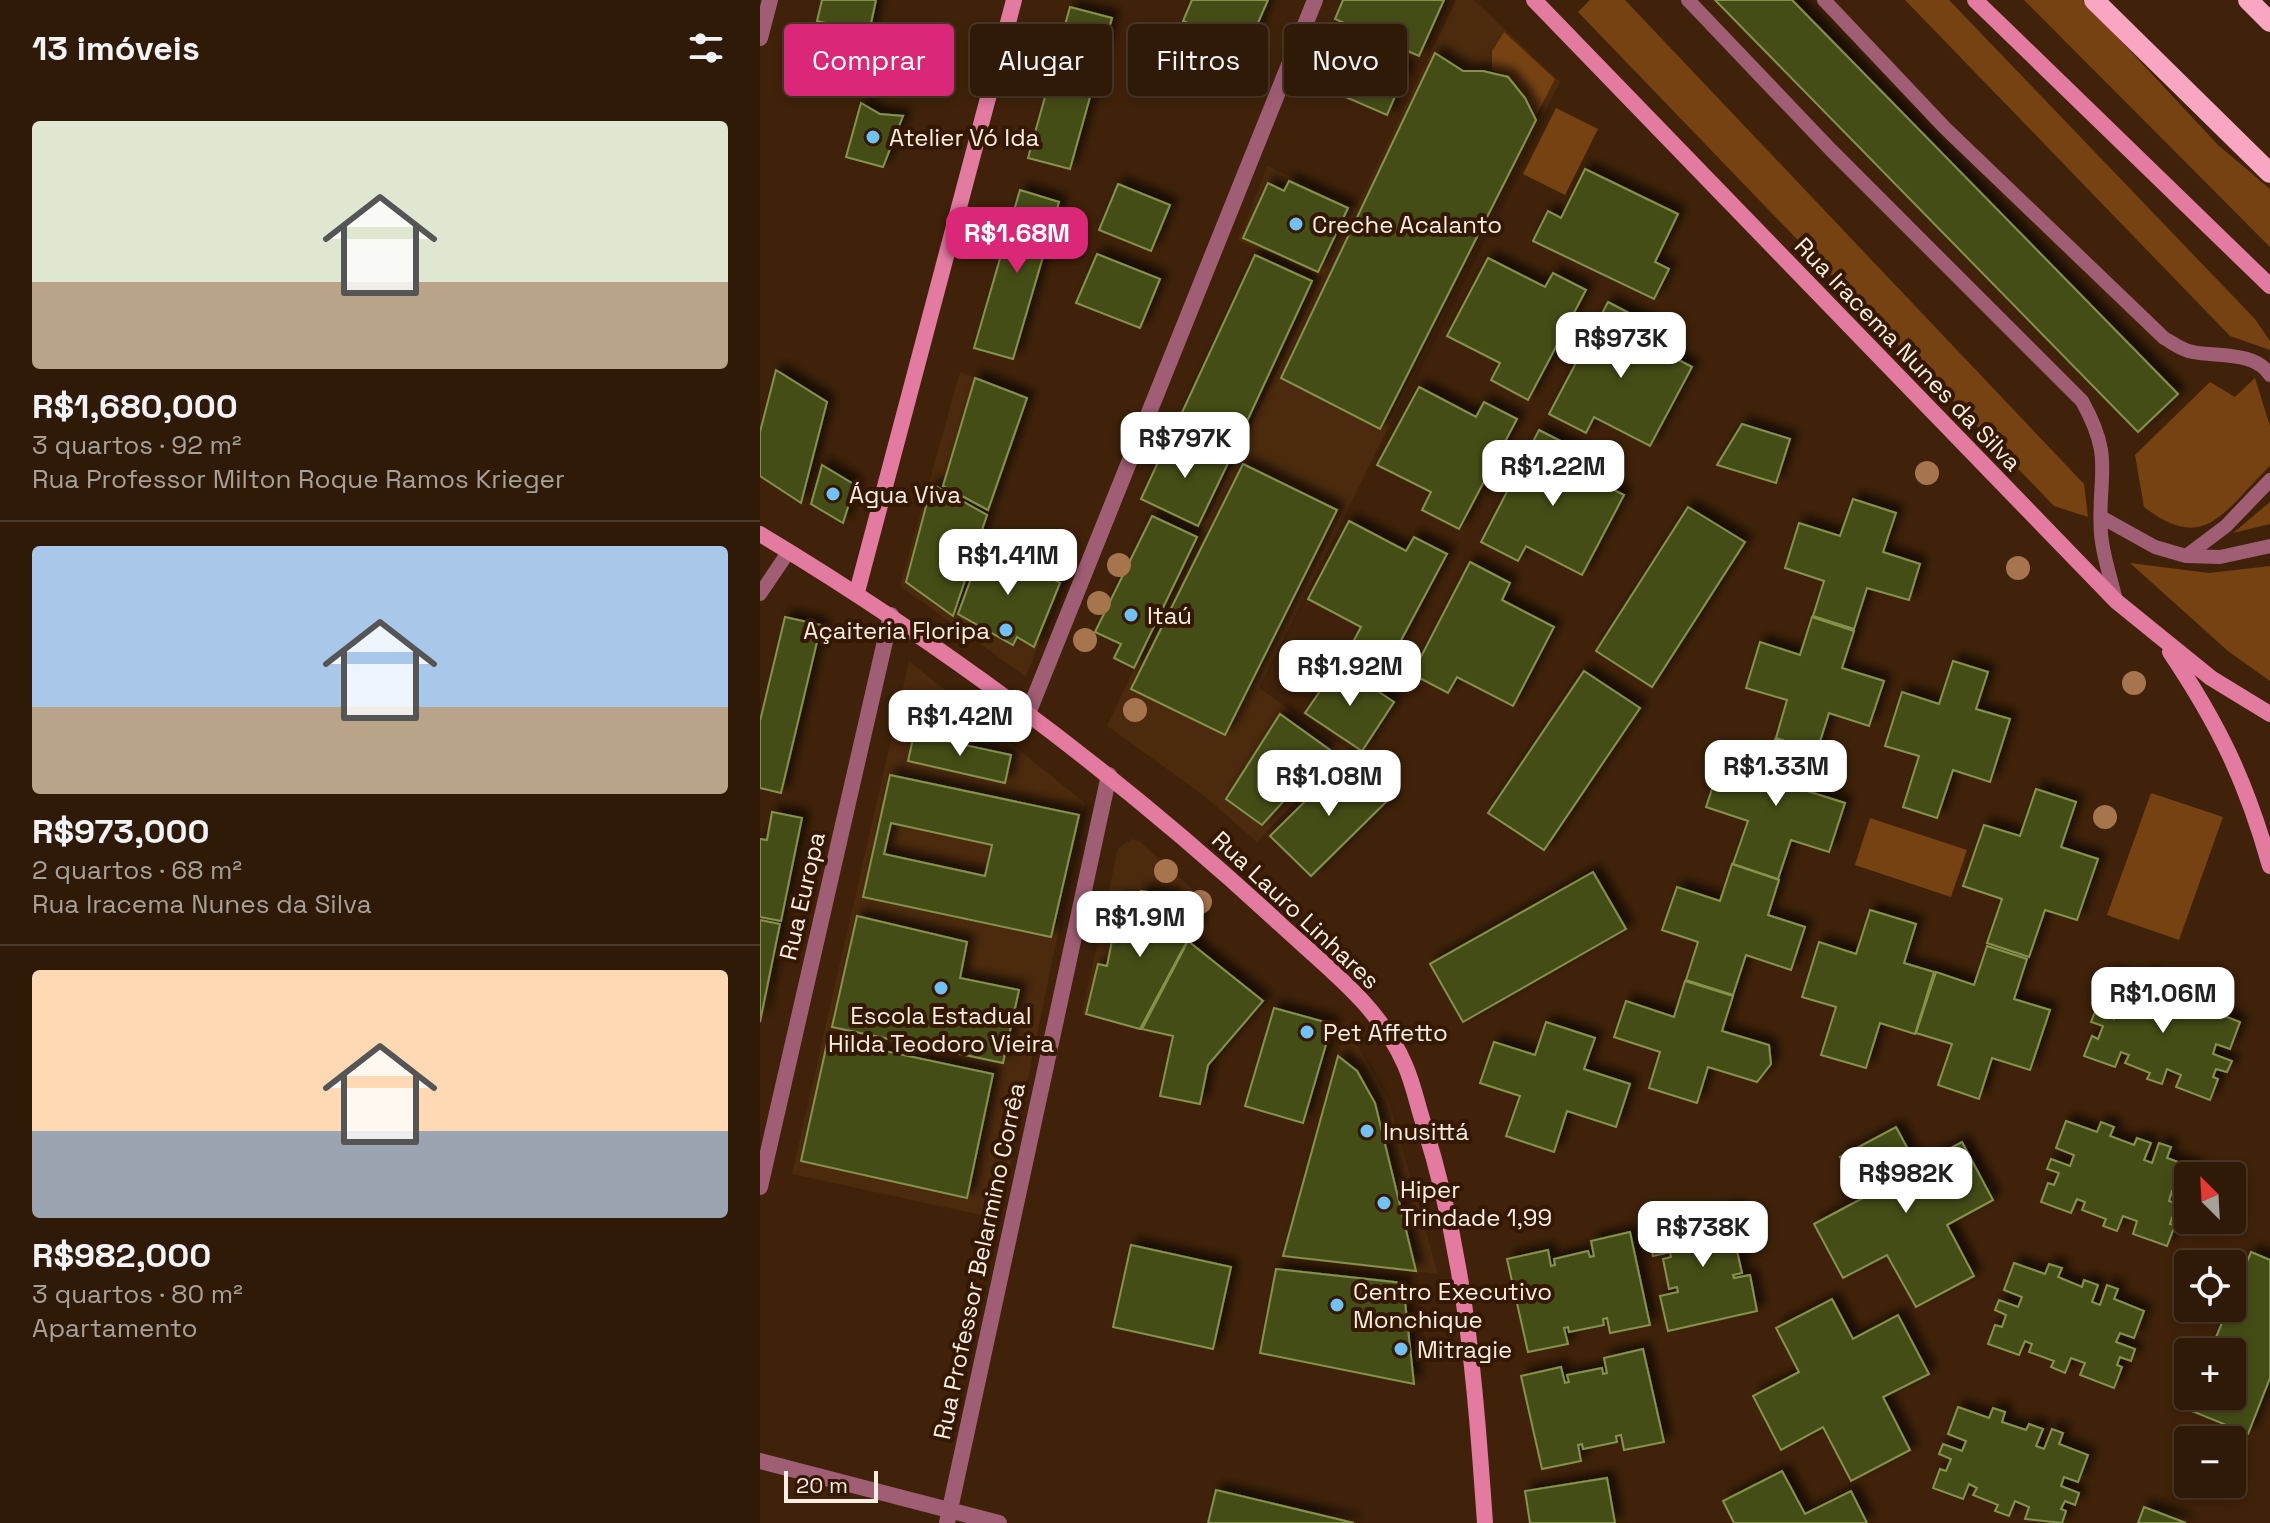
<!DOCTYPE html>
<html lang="pt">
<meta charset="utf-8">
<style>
:root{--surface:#2f1a07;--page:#372311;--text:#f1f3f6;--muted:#a7a19b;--line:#4a3828;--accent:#db2777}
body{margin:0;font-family:"Space Grotesk",sans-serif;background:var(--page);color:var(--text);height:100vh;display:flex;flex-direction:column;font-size:30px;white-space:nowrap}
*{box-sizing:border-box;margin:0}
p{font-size:26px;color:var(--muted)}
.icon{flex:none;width:44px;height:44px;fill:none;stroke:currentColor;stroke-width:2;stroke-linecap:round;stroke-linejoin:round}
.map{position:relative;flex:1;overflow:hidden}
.sheet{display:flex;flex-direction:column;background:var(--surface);width:760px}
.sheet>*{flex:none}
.hud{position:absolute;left:24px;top:24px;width:760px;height:72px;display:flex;gap:16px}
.needle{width:52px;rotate:336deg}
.tools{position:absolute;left:1414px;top:1162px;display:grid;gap:16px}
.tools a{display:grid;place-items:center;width:72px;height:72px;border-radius:8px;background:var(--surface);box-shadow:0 4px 12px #0003,0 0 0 2px var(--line);font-size:40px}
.scale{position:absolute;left:24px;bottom:20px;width:94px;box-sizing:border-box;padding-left:8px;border:4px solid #faede3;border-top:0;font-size:22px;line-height:28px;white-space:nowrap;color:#faede3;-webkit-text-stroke:6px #341801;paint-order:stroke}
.price{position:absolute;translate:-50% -68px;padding:0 18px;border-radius:16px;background:#fff;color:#222;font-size:26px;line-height:52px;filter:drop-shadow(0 2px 4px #0008)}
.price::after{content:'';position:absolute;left:50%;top:48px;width:24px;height:18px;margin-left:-12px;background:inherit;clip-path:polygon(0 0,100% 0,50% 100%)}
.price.selected{background:var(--accent);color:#fff}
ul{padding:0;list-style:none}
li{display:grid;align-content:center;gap:16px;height:424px;padding:0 32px}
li+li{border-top:2px solid var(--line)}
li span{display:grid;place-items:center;height:248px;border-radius:8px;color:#555}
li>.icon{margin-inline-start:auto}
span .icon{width:144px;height:144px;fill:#fffc;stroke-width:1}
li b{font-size:34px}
h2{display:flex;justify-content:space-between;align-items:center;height:96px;padding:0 32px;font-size:34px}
.tag{padding:0 28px;border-radius:8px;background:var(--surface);box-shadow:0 4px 12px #0003,0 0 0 2px var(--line);font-size:28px;line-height:72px}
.tag.selected{background:var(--accent);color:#fff}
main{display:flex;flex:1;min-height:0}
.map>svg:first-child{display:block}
.built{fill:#4b2a0d}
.grass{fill:#764212}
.building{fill:#454e18;stroke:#85924c;stroke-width:2;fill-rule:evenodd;filter:url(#shadow)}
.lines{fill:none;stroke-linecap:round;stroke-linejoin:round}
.lane{stroke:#a05e75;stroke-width:14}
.street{stroke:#a05e75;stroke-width:16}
.secondary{stroke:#e37aa0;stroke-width:16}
.primary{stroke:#f8a6c1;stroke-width:20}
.tree{fill:#a6744d}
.poi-dot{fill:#71c1f4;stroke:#341801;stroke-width:3}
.labels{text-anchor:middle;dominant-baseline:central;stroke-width:8;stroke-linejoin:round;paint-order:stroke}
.poi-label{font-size:24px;fill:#faede3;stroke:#341801;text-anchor:start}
.street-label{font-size:24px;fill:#faede3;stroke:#341801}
</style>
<main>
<section class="sheet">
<h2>13 imóveis<svg class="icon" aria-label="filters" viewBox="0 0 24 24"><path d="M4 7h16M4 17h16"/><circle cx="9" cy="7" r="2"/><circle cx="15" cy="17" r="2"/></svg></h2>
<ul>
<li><span style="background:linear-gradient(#dfe7d0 65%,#b9a48a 0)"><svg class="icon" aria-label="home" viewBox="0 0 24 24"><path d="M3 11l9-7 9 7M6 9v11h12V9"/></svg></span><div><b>R$1,680,000</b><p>3 quartos · 92 m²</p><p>Rua Professor Milton Roque Ramos Krieger</p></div></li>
<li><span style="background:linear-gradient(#a9c7e8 65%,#b9a48a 0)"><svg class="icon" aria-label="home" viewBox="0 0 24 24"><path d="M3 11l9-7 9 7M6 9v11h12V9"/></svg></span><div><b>R$973,000</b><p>2 quartos · 68 m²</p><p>Rua Iracema Nunes da Silva</p></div></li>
<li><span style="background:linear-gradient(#ffd9b3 65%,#9aa5b1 0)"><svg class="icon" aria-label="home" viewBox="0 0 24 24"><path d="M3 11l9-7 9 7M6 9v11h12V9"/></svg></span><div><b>R$982,000</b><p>3 quartos · 80 m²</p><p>Apartamento</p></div></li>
</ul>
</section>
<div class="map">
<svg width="1510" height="1523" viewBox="0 0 1510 1523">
<defs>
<filter id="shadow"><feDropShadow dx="7" dy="-7" stdDeviation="4" flood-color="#0009"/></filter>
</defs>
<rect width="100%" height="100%" fill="#3f2209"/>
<g class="built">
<path d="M 696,0 L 714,0 L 800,82 L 499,688 L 585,748 L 497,842 L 443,795 L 347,726 L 562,278 L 478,240 L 508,166 L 596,208 Z"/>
<path d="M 200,372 L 268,396 L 224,531 L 306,575 L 266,677 L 140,586 Z"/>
<path d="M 149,661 L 325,803 L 239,1219 L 32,1174 Z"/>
<path d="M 372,839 L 379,841 L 448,903 L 381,1029 L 322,1014 L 358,848 Z"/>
<path d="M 586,1025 L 629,1101 L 678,1274 L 522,1257 Z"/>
</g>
<g class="grass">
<path d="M 830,0 L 865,0 L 1324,484 L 1328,517 L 1294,506 L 818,12 Z"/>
<path d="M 1145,0 L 1189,0 L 1495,319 L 1510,341 L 1510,350 L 1470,336 Z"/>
<path d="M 1264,0 L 1323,0 L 1458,145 L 1510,189 L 1510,247 Z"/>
<path d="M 744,32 L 795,79 L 776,116 C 765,96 756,76 732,70 L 732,51 Z"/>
<path d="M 796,108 L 838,129 L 805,195 L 763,174 Z"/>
<path d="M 1495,378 L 1510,426 L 1510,466 C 1464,510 1446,555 1384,507 L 1375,455 L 1450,382 L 1475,397 Z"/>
<path d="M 1510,502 L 1510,524 L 1473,533 Z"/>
<path d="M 1370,563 L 1449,573 L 1510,566 L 1510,681 L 1468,651 Z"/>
<path d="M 1391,793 L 1463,817 L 1419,940 L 1347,915 Z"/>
<path d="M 1110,818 L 1207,850 L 1191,897 L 1095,865 Z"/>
</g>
<g class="building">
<path d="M 62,0 L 116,0 L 109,33 L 57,21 Z"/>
<path d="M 432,0 L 508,0 L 487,48 L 423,21 Z"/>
<path d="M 583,0 L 684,0 L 659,56 L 575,19 Z"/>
<path d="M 955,0 L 1032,0 L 1418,394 L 1378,432 Z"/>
<path d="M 310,7 L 352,18 L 310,169 L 268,158 Z"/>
<path d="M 580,40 L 647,69 L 627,115 L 560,86 Z"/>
<path d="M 675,53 L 703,71 L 723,71 L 748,77 L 765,98 L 776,120 L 620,429 L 521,378 Z"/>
<path d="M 101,103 L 120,114 L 143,116 L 123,167 L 86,157 Z"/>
<path d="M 825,169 L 918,214 L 895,262 L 909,269 L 894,299 L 773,241 L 788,211 L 801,218 Z"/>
<path d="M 529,181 L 588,208 L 558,272 L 483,238 L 508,183 L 524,191 Z"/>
<path d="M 358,184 L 410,205 L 391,251 L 339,230 Z"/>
<path d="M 260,190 L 299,202 L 253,359 L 214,348 Z"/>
<path d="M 337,254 L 400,279 L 380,328 L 316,303 Z"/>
<path d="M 495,255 L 552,281 L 476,445 L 419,419 Z"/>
<path d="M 728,258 L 785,287 L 793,273 L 826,290 L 768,400 L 731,380 L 740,363 L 687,336 Z"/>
<path d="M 848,302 L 888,323 L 879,339 L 932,367 L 890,446 L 834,417 L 826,433 L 789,414 Z"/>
<path d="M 16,370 L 67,402 L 41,503 L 0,476 L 0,432 Z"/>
<path d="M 215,378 L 267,398 L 228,510 L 183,486 Z"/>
<path d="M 659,387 L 716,417 L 724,402 L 757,419 L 699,529 L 662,510 L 671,492 L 617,465 Z"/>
<path d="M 982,424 L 1030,439 L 1016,483 L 957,465 Z"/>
<path d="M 779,430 L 820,451 L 811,468 L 864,495 L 822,575 L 766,546 L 758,561 L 721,542 Z"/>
<path d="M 411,434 L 469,461 L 438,526 L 381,499 Z"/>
<path d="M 483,464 L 577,510 L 465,735 L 371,689 Z"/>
<path d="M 62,465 L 95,485 L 83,523 L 51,504 Z"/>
<path d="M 172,484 L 227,515 L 193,616 L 146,582 Z"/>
<path d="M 1093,499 L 1136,513 L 1123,552 L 1160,564 L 1149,600 L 1107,588 L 1094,629 L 1053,616 L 1064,581 L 1025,568 L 1039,523 L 1080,536 Z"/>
<path d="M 928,507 L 985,542 L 892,687 L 836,651 Z"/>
<path d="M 392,516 L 437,537 L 374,668 L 354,658 L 361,644 L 335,632 Z"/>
<path d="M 589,521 L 646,551 L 654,537 L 687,554 L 629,663 L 592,644 L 601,627 L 548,599 Z"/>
<path d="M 225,541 L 300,583 L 274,647 L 257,637 L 253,645 L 198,614 Z"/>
<path d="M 710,562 L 750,583 L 742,600 L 794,627 L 753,706 L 697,677 L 688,693 L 652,674 Z"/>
<path d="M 25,617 L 61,625 L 21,793 L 0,788 L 0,721 Z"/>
<path d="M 1052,617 L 1094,631 L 1082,668 L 1124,681 L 1109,726 L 1069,713 L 1057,751 L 1016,738 L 1027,700 L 986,688 L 1000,642 L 1040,655 Z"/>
<path d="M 1193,661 L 1228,672 L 1216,709 L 1250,719 L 1230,782 L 1193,770 L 1177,818 L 1143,807 L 1159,756 L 1125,746 L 1142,692 L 1179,704 Z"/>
<path d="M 578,665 L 634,702 L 602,751 L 545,713 Z"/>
<path d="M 824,671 L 880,708 L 784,850 L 728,813 Z"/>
<path d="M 520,714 L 570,750 L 502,825 L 466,799 Z"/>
<path d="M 154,734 L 251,755 L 245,783 L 148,761 Z"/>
<path d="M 1015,739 L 1057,752 L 1044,790 L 1085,803 L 1069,852 L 1031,840 L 1018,879 L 973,864 L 988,821 L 946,807 L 961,762 L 1002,775 Z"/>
<path d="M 587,760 L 628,800 L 551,876 L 510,836 Z"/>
<path d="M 130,775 L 319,815 L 291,937 L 103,897 ZM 131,823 L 232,845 L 225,876 L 124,854 Z"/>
<path d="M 1276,789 L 1316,802 L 1301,847 L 1338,859 L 1317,920 L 1285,910 L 1269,957 L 1227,943 L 1242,899 L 1203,886 L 1224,825 L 1260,836 Z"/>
<path d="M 12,812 L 42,818 L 21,921 L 0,917 L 0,839 L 7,840 Z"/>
<path d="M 972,864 L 1019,880 L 1008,915 L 1045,927 L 1031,970 L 986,955 L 973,995 L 926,980 L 938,942 L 902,930 L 917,887 L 960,901 Z"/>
<path d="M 833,872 L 866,929 L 703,1022 L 670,964 Z"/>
<path d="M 381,891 L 414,896 L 411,911 L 441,915 L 380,1029 L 326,1014 L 338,964 L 347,966 L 360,900 L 378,904 Z"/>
<path d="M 1110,910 L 1156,924 L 1144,963 L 1174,972 L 1155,1034 L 1120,1023 L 1106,1068 L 1061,1055 L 1076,1007 L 1042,997 L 1059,942 L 1096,954 Z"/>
<path d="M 97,916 L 207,942 L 200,978 L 259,990 L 243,1063 L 72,1027 Z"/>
<path d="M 0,920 L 20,924 L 0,1022 Z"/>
<path d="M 428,941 L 503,1001 L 448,1065 L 440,1104 L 400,1096 L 413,1036 L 382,1029 Z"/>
<path d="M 1227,946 L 1267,959 L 1254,999 L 1290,1010 L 1270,1070 L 1232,1058 L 1219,1099 L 1178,1085 L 1192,1044 L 1156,1033 L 1176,972 L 1214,985 Z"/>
<path d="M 1351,975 L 1381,986 L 1385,975 L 1398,980 L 1394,989 L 1418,998 L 1421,991 L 1435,996 L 1428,1013 L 1436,1017 L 1443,996 L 1454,1001 L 1451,1011 L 1480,1022 L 1470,1049 L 1456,1044 L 1453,1054 L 1472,1061 L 1467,1072 L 1456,1069 L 1453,1077 L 1458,1079 L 1450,1100 L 1416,1087 L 1421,1075 L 1407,1069 L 1402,1084 L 1387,1079 L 1390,1073 L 1365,1063 L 1369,1055 L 1361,1052 L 1355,1067 L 1324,1056 L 1332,1036 L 1338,1039 L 1343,1026 L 1331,1022 L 1335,1012 L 1354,1019 L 1358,1008 L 1340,1002 Z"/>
<path d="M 925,981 L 973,996 L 962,1031 L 1009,1045 L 1011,1064 L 997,1082 L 948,1067 L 937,1103 L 889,1088 L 900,1052 L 854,1037 L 866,1001 L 914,1017 Z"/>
<path d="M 514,1008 L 572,1024 L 543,1123 L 485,1106 Z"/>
<path d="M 786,1022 L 835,1038 L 824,1069 L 870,1084 L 856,1127 L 807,1111 L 794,1152 L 746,1136 L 760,1096 L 720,1083 L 734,1042 L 775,1055 Z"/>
<path d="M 68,1039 L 233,1074 L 207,1198 L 41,1161 Z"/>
<path d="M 578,1056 L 597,1071 L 615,1103 L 656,1271 L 523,1256 Z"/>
<path d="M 1306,1121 L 1337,1132 L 1341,1122 L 1354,1127 L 1350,1136 L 1374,1145 L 1377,1138 L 1391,1143 L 1384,1160 L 1392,1163 L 1399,1143 L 1411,1147 L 1407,1158 L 1437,1169 L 1434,1176 L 1428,1176 L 1426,1196 L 1412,1191 L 1409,1201 L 1428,1208 L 1423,1219 L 1413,1215 L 1410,1224 L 1415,1225 L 1407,1246 L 1373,1234 L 1377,1221 L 1363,1216 L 1357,1231 L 1343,1226 L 1346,1219 L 1322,1210 L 1325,1202 L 1317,1199 L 1311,1213 L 1281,1202 L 1288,1183 L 1294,1185 L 1299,1173 L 1287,1169 L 1291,1159 L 1310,1166 L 1314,1155 L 1296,1148 Z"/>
<path d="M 1136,1127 L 1157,1166 L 1202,1142 L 1233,1200 L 1187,1225 L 1214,1276 L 1156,1307 L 1127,1255 L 1083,1278 L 1054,1224 L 1103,1198 L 1080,1157 Z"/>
<path d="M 977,1208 L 983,1237 L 966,1241 L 967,1244 L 975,1242 L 982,1273 L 973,1275 L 974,1278 L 990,1275 L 997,1311 L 908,1331 L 900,1296 L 918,1292 L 917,1287 L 909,1289 L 903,1259 L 911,1257 L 910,1252 L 893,1256 L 887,1227 Z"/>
<path d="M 870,1232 L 890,1325 L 850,1333 L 847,1318 L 843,1319 L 844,1325 L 809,1332 L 808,1327 L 804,1328 L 808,1344 L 768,1352 L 747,1259 L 788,1250 L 791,1266 L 795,1265 L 794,1259 L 828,1251 L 830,1257 L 834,1256 L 831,1241 Z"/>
<path d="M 371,1245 L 471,1267 L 453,1349 L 353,1327 Z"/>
<path d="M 1491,1252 L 1510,1260 L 1510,1378 L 1488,1434 L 1427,1409 L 1432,1396 L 1472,1396 L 1472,1352 L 1450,1352 L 1468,1308 L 1472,1308 L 1472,1298 Z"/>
<path d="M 1254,1263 L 1285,1274 L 1289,1264 L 1302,1268 L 1298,1277 L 1322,1287 L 1324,1280 L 1338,1285 L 1332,1302 L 1340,1305 L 1347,1285 L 1358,1289 L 1354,1299 L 1384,1311 L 1374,1338 L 1360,1333 L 1356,1342 L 1375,1349 L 1371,1361 L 1360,1357 L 1357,1365 L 1362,1367 L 1354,1388 L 1320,1375 L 1325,1363 L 1311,1358 L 1305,1373 L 1291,1367 L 1294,1361 L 1269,1352 L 1272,1344 L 1265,1341 L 1259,1355 L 1228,1344 L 1235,1325 L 1242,1327 L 1246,1315 L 1235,1310 L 1239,1300 L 1258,1307 L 1262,1297 L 1244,1290 Z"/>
<path d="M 516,1269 L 643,1283 L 654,1384 L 500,1353 Z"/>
<path d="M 1072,1299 L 1093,1339 L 1138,1315 L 1169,1374 L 1123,1397 L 1150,1450 L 1091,1481 L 1063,1427 L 1021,1450 L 993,1396 L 1039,1372 L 1016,1328 Z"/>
<path d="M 883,1349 L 904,1442 L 864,1450 L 861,1435 L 856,1436 L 857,1442 L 823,1449 L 822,1444 L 818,1445 L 821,1461 L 782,1469 L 761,1376 L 801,1367 L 805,1383 L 809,1382 L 807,1375 L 842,1368 L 843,1374 L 847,1373 L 844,1358 Z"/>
<path d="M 1198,1407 L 1229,1418 L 1233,1408 L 1245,1412 L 1242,1422 L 1266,1430 L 1269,1424 L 1283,1429 L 1276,1446 L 1284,1449 L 1292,1429 L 1303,1433 L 1299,1444 L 1328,1455 L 1318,1482 L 1304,1477 L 1301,1486 L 1319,1493 L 1315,1505 L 1305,1501 L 1301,1509 L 1306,1511 L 1302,1523 L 1265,1519 L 1269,1507 L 1255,1501 L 1249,1516 L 1235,1511 L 1238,1505 L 1213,1495 L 1217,1488 L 1209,1484 L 1203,1499 L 1173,1488 L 1180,1469 L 1186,1471 L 1191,1459 L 1179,1454 L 1183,1444 L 1202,1451 L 1206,1441 L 1188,1434 Z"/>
<path d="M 1022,1471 L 1045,1514 L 1091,1491 L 1107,1523 L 974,1523 L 963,1501 Z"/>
<path d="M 847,1478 L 855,1523 L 770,1523 L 765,1491 Z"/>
<path d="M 456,1490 L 594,1523 L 448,1523 Z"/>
<path d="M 1384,1507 L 1426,1523 L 1378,1523 Z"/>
</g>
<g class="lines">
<g class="lane">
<path d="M 928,0 L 1071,150 L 1322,401 C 1355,460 1337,474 1341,534 C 1343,557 1351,578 1356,601"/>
<path d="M 1064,0 L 1185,128 L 1404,338 C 1413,343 1423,351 1433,352 C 1457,357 1495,351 1510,375"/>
<path d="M 1341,517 L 1395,547 L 1426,556 L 1466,526 L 1510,480"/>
<path d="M 1426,556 L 1460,557 L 1510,546"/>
<path d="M 0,594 L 29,551"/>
</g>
<g class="street">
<path d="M 0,38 L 10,0"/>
<path d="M 269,711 L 555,0"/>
<path d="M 0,1187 L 131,615"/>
<path d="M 0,1461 L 239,1523"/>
<path d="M 187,1523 L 349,775"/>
</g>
<g class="secondary">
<path d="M 774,0 L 1356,601 L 1451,678 L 1510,714"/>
<path d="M 1215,0 L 1510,286"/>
<path d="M 0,534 C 188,647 359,775 520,924 C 565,966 620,1006 645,1065 C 653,1083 657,1103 663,1122 C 706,1257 715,1382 725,1523"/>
<path d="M 97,592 L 254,0"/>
<path d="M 1410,652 C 1459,725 1486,781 1510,866"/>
</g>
<g class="primary">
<path d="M 1334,0 L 1510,173"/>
<path d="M 1488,0 L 1510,22"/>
</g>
</g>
<g class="tree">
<circle cx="1167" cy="473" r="12"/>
<circle cx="359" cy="565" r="12"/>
<circle cx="1258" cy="568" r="12"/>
<circle cx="339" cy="603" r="12"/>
<circle cx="325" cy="640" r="12"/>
<circle cx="1374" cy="683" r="12"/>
<circle cx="375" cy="710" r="12"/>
<circle cx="1345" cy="817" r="12"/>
<circle cx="406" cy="871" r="12"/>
<circle cx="440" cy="902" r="12"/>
</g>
<g class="poi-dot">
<circle cx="113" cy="137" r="8"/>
<circle cx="536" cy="224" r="8"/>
<circle cx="73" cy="494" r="8"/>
<circle cx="371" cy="615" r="8"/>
<circle cx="246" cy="630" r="8"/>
<circle cx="181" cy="988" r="8"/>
<circle cx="547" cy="1032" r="8"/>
<circle cx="607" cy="1131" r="8"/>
<circle cx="624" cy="1203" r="8"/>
<circle cx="577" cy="1305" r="8"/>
<circle cx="641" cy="1349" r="8"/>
</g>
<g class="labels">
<g class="poi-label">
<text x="129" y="137">Atelier Vó Ida</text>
<text x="552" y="224">Creche Acalanto</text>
<text x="89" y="494">Água Viva</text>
<text x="387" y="615">Itaú</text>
<text x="230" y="630" text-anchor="end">Açaiteria Floripa</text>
<text x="181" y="1015" text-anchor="middle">Escola Estadual<tspan x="181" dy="28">Hilda Teodoro Vieira</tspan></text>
<text x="563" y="1032">Pet Affetto</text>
<text x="623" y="1131">Inusittá</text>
<text x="640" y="1189">Hiper<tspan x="640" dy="28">Trindade 1,99</tspan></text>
<text x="593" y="1291">Centro Executivo<tspan x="593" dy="28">Monchique</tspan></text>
<text x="657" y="1349">Mitragie</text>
</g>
<g class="street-label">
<text transform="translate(1148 354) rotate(46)">Rua Iracema Nunes da Silva</text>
<text transform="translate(42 896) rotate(-77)">Rua Europa</text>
<text transform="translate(536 910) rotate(43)">Rua Lauro Linhares</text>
<text transform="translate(219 1261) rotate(-78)">Rua Professor Belarmino Corrêa</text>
</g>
</g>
</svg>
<div class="tools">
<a><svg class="needle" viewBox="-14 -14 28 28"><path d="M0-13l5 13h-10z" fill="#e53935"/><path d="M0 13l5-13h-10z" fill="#a7a19b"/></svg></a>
<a><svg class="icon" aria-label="locate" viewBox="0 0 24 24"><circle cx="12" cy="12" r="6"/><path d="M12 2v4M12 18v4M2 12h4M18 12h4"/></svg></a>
<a>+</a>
<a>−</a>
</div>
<div class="scale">20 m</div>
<b class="price selected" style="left:257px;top:275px">R$1.68M</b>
<b class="price" style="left:861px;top:380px">R$973K</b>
<b class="price" style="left:425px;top:480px">R$797K</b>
<b class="price" style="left:793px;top:508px">R$1.22M</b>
<b class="price" style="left:248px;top:597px">R$1.41M</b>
<b class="price" style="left:590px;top:708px">R$1.92M</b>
<b class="price" style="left:200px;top:758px">R$1.42M</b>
<b class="price" style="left:1016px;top:808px">R$1.33M</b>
<b class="price" style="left:569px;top:818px">R$1.08M</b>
<b class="price" style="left:380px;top:959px">R$1.9M</b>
<b class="price" style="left:1403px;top:1035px">R$1.06M</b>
<b class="price" style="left:1146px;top:1215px">R$982K</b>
<b class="price" style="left:943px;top:1269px">R$738K</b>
<div class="hud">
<a class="tag selected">Comprar</a>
<a class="tag">Alugar</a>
<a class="tag">Filtros</a>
<a class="tag">Novo</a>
</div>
</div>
</main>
